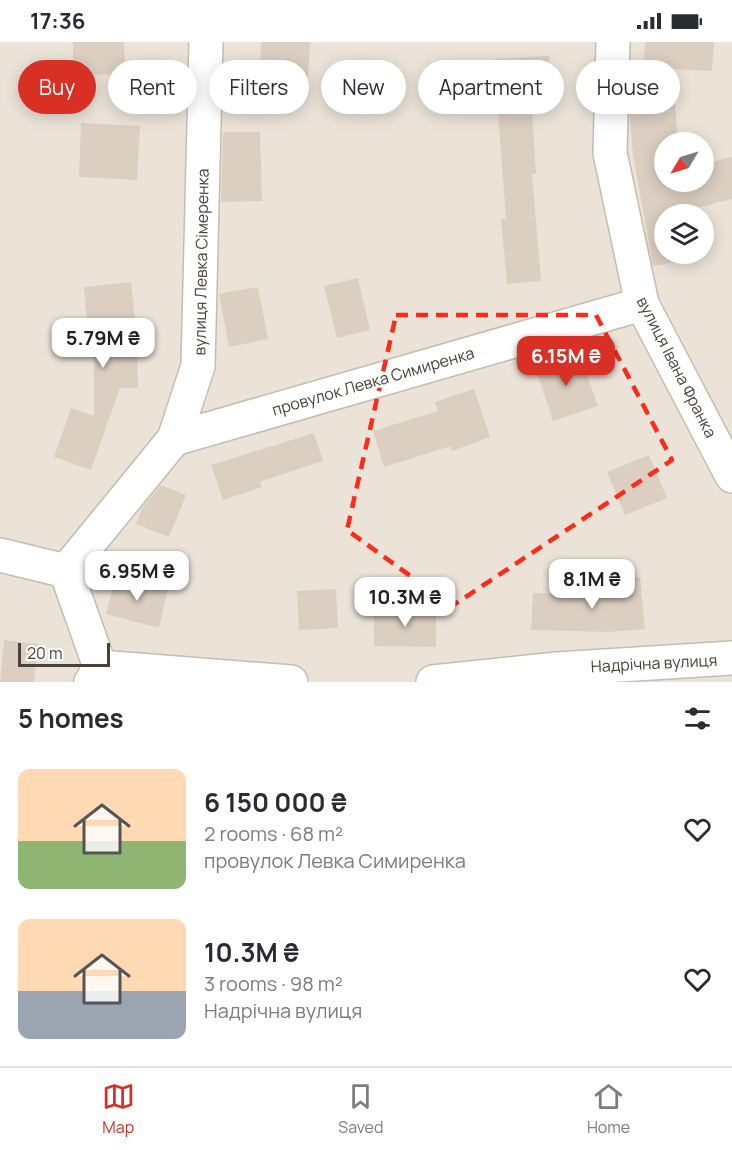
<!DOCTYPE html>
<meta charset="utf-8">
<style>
:root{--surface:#fff;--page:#f7f7f7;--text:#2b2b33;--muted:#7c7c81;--line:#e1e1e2;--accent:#d93025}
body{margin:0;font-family:Manrope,sans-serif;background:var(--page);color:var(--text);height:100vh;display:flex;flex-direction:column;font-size:22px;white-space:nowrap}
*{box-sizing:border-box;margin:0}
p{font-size:20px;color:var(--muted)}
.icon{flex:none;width:33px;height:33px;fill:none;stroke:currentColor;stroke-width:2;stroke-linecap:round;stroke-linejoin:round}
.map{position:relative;height:640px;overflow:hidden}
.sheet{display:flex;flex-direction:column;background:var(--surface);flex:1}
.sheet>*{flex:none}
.hud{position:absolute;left:18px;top:18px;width:696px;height:54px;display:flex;gap:12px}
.needle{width:39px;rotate:232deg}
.buttons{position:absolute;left:654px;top:90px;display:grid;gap:12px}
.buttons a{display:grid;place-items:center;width:60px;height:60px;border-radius:50%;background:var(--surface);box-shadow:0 3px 15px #0003;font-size:30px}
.scale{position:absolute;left:18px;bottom:15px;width:92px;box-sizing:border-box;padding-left:6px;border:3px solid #4b4237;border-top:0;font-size:16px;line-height:21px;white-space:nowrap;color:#4b4237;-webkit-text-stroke:4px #fff;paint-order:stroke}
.price{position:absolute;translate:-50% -51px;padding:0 14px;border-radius:12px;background:#fff;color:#222;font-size:20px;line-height:39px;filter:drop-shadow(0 2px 3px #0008)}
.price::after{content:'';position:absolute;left:50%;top:36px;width:18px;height:14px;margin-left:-9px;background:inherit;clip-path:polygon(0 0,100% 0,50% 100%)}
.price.on{background:var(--accent);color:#fff}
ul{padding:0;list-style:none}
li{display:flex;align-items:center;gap:18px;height:150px;padding:0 18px}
li span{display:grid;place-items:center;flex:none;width:168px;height:120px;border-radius:12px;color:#555}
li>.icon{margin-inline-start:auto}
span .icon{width:72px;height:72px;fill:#fffc;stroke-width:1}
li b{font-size:26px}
h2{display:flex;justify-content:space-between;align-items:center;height:72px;padding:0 18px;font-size:26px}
.tag{padding:0 21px;border-radius:27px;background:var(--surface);box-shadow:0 3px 15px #0003;font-size:21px;line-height:54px}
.tag.on{background:var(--accent);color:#fff}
.status{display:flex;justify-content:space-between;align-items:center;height:42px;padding:0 30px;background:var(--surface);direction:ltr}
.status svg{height:16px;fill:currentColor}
.menu{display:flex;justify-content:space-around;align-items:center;height:84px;border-top:2px solid var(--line);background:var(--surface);font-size:16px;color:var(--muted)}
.menu a{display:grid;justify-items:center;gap:3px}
.menu .on{color:var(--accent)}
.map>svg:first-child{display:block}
.residential{fill:#ebe3d8;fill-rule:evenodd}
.building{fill:#dccfc1}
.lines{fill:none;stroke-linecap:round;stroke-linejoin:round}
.street-casing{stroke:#c6bcae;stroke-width:36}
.street{stroke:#fff;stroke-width:33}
.marked{fill:none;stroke:#ff2a18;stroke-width:4.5;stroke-dasharray:12 8;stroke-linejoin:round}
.labels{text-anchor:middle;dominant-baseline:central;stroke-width:5;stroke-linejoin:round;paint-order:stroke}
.street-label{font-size:16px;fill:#4b4237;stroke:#fff}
</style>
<div class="status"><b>17:36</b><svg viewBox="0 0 49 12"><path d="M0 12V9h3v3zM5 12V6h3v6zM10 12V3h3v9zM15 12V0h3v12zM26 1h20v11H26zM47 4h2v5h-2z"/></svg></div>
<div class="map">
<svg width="732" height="640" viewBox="0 0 732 640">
<rect width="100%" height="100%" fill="#f6f2ea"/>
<path class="residential" d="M 0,0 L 732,0 L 732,640 L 0,640 ZM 664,100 L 704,100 L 704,140 L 664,140 ZM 664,172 L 704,172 L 704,212 L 664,212 Z"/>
<g class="building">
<path d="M 73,0 L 124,0 L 125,32 L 73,33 Z"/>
<path d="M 261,0 L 310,0 L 307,53 L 260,51 Z"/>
<path d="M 645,0 L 714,0 L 712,29 L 672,27 L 678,100 L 664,100 L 664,140 L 704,140 L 704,122 L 732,115 L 732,157 L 680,170 L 681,172 L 664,172 L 664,212 L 687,212 L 689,218 L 653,224 L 633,113 L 630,78 L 630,65 L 642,64 Z"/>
<path d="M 549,14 L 551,52 L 531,53 L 536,132 L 532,132 L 541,239 L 507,242 L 501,177 L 506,177 L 494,17 Z"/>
<path d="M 81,81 L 140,84 L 137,138 L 79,135 Z"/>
<path d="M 223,90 L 260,90 L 262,159 L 221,160 Z"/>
<path d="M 358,236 L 370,288 L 337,296 L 324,244 Z"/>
<path d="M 131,240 L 137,297 L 138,346 L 120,346 L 91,428 L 54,415 L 71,366 L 94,374 L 94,295 L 88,295 L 84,245 Z"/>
<path d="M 258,245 L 268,297 L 229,305 L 219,252 Z"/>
<path d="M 579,310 L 598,364 L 553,379 L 535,325 Z"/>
<path d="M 474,347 L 490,395 L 452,409 L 451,404 L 384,425 L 373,389 L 438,369 L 435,360 Z"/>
<path d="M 314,391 L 323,419 L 260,440 L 262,445 L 223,458 L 211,423 Z"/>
<path d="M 649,413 L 667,456 L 625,473 L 607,430 Z"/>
<path d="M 161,443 L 186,453 L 169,495 L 136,482 L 142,466 Z"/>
<path d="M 116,534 L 168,547 L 159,586 L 106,572 Z"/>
<path d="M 640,535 L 645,587 L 610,590 L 531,588 L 533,551 L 610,553 L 609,537 Z"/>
<path d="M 336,547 L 338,586 L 299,588 L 297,549 Z"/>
<path d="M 436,567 L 436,605 L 374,604 L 374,568 Z"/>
<path d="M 4,598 L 38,602 L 34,640 L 0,640 Z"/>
</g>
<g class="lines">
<g class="street-casing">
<g id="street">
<path d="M 613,0 L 610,111 L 642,262 L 732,434"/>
<path d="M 174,397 L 642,262"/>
<path d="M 0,513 L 66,529"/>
<path d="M 100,625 L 291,640"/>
<path d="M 91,640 L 100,625 L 66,529 L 174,397 L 198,324 L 206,0"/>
<path d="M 433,640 L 557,627 L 732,616"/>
</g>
</g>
<use href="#street" class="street"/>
</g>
<path class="marked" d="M 396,273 L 596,273 L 672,418 L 452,564 L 347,488 Z"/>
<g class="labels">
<g class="street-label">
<text transform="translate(201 220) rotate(-89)">вулиця Левка Сімеренка</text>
<text transform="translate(677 325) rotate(63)">вулиця Івана Франка</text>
<text transform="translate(373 339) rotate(-16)">провулок Левка Симиренка</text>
<text transform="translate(654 621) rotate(-3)">Надрічна вулиця</text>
</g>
</g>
</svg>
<div class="buttons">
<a><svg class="needle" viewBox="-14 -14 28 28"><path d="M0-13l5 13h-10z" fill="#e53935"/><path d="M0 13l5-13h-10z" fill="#7c7c81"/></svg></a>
<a><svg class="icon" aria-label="layers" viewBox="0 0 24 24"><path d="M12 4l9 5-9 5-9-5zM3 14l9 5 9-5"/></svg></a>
</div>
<div class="scale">20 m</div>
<b class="price" style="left:103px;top:327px">5.79M ₴</b>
<b class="price on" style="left:566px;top:345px">6.15M ₴</b>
<b class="price" style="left:137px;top:560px">6.95M ₴</b>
<b class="price" style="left:592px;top:568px">8.1M ₴</b>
<b class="price" style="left:405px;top:586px">10.3M ₴</b>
<div class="hud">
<a class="tag on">Buy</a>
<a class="tag">Rent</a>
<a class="tag">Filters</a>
<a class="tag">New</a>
<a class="tag">Apartment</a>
<a class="tag">House</a>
</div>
</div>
<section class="sheet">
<h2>5 homes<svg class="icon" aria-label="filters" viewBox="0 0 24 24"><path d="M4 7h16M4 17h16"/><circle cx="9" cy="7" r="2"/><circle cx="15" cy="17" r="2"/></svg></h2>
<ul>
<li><span style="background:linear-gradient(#ffd9b3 60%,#8fb573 0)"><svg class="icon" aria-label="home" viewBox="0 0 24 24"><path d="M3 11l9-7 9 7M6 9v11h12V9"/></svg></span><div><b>6 150 000 ₴</b><p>2 rooms · 68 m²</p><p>провулок Левка Симиренка</p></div><svg class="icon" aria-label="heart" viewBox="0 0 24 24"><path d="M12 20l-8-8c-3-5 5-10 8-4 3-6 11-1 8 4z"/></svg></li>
<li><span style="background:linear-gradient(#ffd9b3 60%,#9aa5b1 0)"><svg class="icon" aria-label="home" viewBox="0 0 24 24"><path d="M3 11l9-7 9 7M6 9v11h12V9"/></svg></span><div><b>10.3M ₴</b><p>3 rooms · 98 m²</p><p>Надрічна вулиця</p></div><svg class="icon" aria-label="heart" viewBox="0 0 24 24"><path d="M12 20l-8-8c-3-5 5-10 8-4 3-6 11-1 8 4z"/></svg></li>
</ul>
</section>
<nav class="menu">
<a class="on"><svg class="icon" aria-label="map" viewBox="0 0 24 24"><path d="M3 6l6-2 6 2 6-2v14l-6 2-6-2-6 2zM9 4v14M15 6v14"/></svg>Map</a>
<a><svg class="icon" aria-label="saved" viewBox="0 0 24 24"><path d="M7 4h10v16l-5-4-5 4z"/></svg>Saved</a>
<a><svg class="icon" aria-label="home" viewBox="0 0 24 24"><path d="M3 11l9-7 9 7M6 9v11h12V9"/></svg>Home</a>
</nav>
